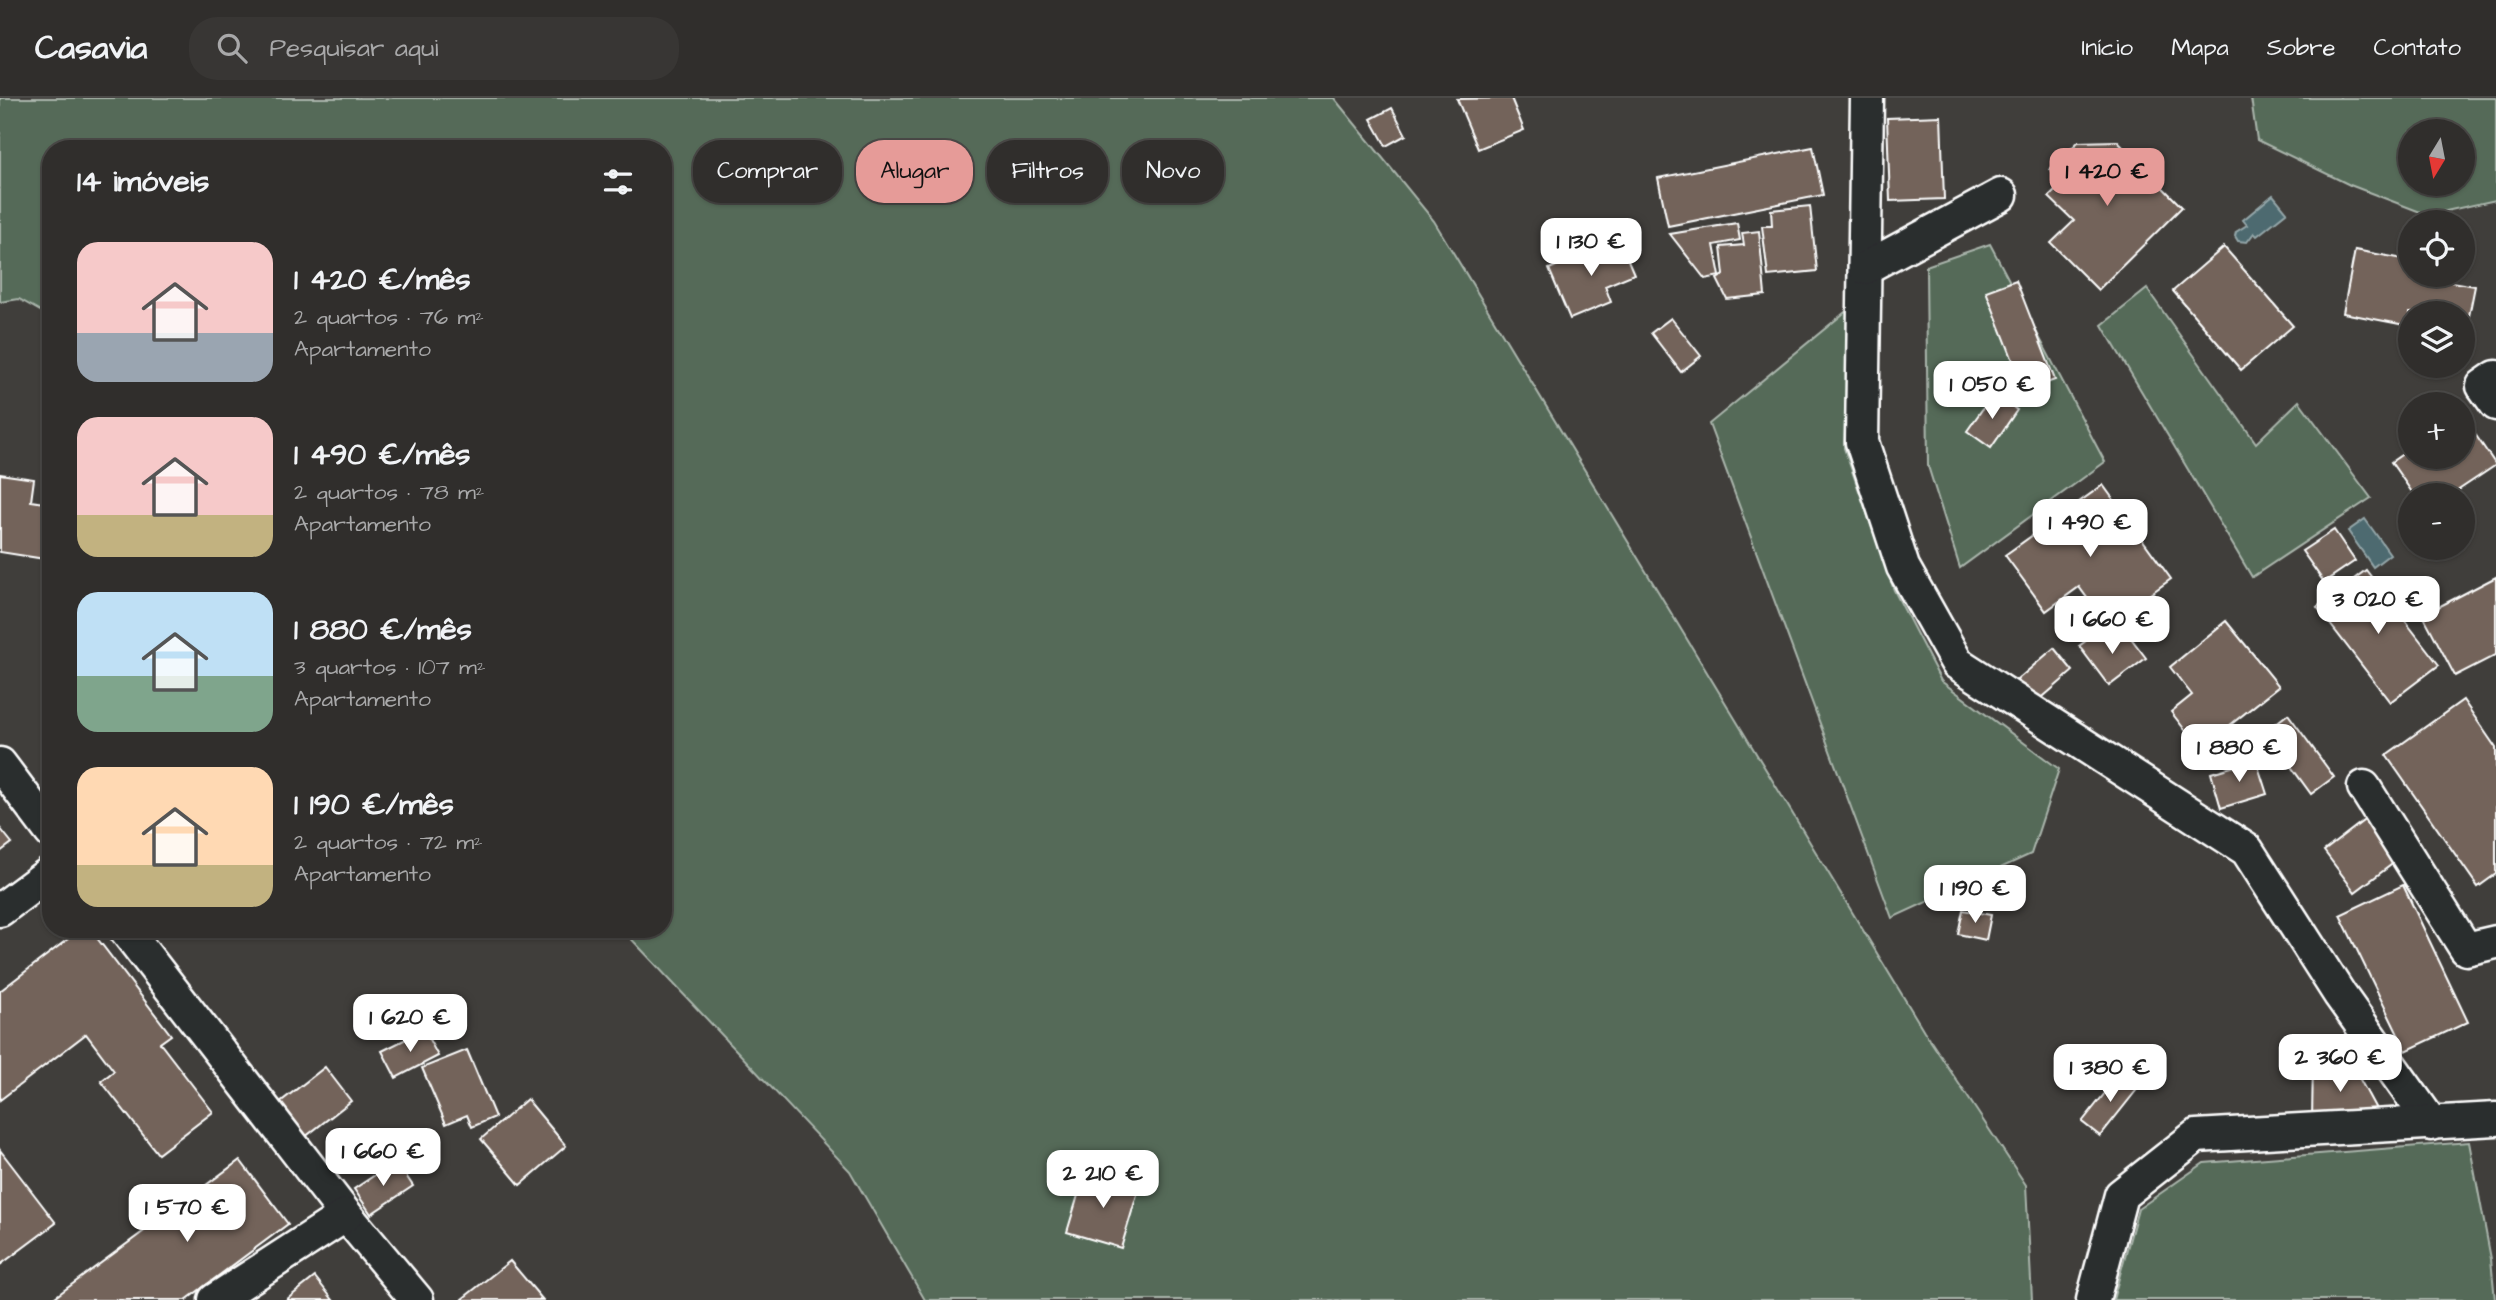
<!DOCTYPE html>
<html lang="pt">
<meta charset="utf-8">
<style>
:root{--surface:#302e2c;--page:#383634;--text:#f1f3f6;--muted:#a8a8a9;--line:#4b4a48;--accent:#e69b98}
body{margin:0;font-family:"Architects Daughter",sans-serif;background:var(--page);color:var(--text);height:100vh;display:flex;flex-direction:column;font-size:26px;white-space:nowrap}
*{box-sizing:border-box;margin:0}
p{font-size:23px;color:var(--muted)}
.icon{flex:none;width:38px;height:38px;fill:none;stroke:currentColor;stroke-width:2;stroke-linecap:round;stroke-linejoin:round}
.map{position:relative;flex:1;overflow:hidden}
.panel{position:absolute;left:42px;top:42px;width:630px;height:798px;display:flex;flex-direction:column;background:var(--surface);border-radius:28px;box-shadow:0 2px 5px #0004,0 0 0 2px var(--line)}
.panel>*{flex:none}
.banner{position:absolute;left:693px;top:42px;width:665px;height:63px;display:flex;gap:14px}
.needle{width:46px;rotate:190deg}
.tools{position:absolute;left:2398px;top:21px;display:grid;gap:14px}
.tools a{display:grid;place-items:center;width:77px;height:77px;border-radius:50%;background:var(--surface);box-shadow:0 2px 5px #0004,0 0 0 2px var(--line);font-size:35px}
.price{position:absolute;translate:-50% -60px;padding:0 16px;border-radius:14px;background:#fff;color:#222;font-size:23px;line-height:46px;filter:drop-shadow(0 2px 4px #0008)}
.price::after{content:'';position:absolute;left:50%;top:42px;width:21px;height:16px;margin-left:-10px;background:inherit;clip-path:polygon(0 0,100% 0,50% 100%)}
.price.on{background:var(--accent);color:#111}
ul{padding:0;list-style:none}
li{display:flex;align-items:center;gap:21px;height:175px;padding:0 35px}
li span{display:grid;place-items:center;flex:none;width:196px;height:140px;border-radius:21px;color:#555}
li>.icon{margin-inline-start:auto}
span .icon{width:84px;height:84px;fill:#fffc;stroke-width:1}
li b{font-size:30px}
h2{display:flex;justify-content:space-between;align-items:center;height:84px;padding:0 35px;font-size:30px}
.tag{padding:0 24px;border-radius:28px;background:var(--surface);box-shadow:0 2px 5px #0004,0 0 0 2px var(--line);font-size:24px;line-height:63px}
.tag.on{background:var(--accent);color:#111}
header{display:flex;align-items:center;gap:42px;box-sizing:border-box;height:98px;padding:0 35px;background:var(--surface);border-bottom:2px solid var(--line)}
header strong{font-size:33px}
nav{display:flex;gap:38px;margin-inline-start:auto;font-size:24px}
.search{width:490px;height:63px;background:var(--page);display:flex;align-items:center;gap:18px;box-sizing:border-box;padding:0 24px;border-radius:28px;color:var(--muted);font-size:26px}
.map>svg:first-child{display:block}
.green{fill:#546b58;stroke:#aab5ac;stroke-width:2;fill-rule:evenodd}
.water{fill:#4d6b70;stroke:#94a6a9;stroke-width:2}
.building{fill:#73645a;stroke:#fff;stroke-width:2}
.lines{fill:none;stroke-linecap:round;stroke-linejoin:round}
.street-casing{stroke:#fff;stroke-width:37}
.street{stroke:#2a2d2e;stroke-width:32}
</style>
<header>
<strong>Casavia</strong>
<div class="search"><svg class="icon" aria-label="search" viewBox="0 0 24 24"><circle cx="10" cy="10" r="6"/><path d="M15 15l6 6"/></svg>Pesquisar aqui</div>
<nav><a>Início</a><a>Mapa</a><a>Sobre</a><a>Contato</a></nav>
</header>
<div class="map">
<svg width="2496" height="1202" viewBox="0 0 2496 1202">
<rect width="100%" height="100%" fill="#403e3b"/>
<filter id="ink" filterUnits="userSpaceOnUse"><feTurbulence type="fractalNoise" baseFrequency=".0143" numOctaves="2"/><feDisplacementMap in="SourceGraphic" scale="14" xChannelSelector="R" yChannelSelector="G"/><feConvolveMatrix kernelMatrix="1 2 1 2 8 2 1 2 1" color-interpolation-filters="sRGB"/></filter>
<g filter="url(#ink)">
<g class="green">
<path d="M 0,0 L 1334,0 L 1434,123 L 1924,933 L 2026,1087 L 2032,1202 L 925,1202 L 850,1073 L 622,831 L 663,831 L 663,51 L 51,51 L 51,219 L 19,201 L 0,204 Z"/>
<path d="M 2251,0 L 2496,0 L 2496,102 L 2428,117 L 2350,87 L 2257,42 ZM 2410,33 L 2462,33 L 2462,86 L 2410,86 Z"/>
<path d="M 1990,146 L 2105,364 L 1960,470 L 1928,368 L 1926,168 Z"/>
<path d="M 2147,191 L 2256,345 L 2299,303 L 2371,400 L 2252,479 L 2102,227 Z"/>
<path d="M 1849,211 L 1844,350 L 1894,492 L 1941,583 L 2059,671 L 2031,756 L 1892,820 L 1709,326 Z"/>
<path d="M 2469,1044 L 2491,1161 L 2495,1202 L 2113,1202 L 2138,1111 L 2204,1065 Z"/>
</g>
<g class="water">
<path d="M 2273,97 L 2287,114 L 2257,138 L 2254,135 L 2247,144 L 2238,143 L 2235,138 L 2236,134 L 2247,127 L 2243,122 Z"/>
<path d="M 2365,421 L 2390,456 L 2373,469 L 2348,433 Z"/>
</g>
<g class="building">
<path d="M 1511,0 L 1524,32 L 1478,51 L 1457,1 Z"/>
<path d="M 1392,10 L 1406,37 L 1386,48 L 1371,21 Z"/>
<path d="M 1941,18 L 1944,101 L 1890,103 L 1887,20 Z"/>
<path d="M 2117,43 L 2182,109 L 2098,192 L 2051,145 L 2074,123 L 2049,99 L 2063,85 L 2050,71 L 2078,44 Z"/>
<path d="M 1813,49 L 1823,97 L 1668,128 L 1658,80 Z"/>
<path d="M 1810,108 L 1817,173 L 1768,178 L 1762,128 L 1772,128 L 1771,112 Z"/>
<path d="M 1737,125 L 1740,142 L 1714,147 L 1720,178 L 1705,181 L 1670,136 Z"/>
<path d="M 1759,133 L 1765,197 L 1727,201 L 1717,181 L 1724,177 L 1721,149 L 1744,147 L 1742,135 Z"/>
<path d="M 1619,141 L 1634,176 L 1605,188 L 1611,204 L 1570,221 L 1549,171 Z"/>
<path d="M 2224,149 L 2293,228 L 2241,272 L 2173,193 Z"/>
<path d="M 2355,152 L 2409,162 L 2407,175 L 2410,177 L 2475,188 L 2465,238 L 2462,238 L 2462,215 L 2410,215 L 2410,228 L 2343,215 Z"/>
<path d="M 2016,182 L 2055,282 L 2025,293 L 1986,193 Z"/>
<path d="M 1671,220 L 1701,258 L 1681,274 L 1651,235 Z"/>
<path d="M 1993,296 L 2017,312 L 1991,350 L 1967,333 Z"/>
<path d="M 2462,317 L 2496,367 L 2451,397 L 2414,397 L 2391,364 L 2410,351 L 2410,359 L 2462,359 Z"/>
<path d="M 0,376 L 34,381 L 31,403 L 51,406 L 51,462 L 0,454 Z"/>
<path d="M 2103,387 L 2171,481 L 2107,527 L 2079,489 L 2046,513 L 2005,457 Z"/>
<path d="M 2334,432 L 2355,463 L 2324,484 L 2302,453 Z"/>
<path d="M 2366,472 L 2439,567 L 2390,604 L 2317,509 Z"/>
<path d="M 2496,479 L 2496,557 L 2455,578 L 2423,517 Z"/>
<path d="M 43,519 L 51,520 L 51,571 L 42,571 Z"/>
<path d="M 2226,523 L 2279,588 L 2200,651 L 2171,614 L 2192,597 L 2170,569 Z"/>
<path d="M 2101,532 L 2112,547 L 2127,535 L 2146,560 L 2109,588 L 2079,548 Z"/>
<path d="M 2054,550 L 2073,573 L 2030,610 L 2010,588 Z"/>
<path d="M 2463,602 L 2496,650 L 2496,776 L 2478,789 L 2386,657 Z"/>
<path d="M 2288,616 L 2334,679 L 2311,696 L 2284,659 L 2270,669 L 2252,644 Z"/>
<path d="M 2256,662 L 2267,696 L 2221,710 L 2211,675 Z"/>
<path d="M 2367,720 L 2399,761 L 2355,794 L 2324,753 Z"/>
<path d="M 0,730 L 12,745 L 0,754 Z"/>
<path d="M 2403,787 L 2468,924 L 2406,953 L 2340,817 Z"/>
<path d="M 1963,812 L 1991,817 L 1986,842 L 1958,836 Z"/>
<path d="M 81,831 L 90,831 L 171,937 L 160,945 L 213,1014 L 158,1056 L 101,983 L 114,973 L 86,936 L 0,1002 L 0,893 Z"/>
<path d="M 424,932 L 438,958 L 396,980 L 382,953 Z"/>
<path d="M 467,952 L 495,1019 L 472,1029 L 467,1017 L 446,1026 L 422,970 Z"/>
<path d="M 2313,963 L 2350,963 L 2383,1024 L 2312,1023 Z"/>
<path d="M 325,969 L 351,1003 L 305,1039 L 279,1005 Z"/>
<path d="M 2121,975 L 2139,989 L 2100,1038 L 2082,1024 Z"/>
<path d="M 527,1001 L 566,1048 L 520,1087 L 481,1041 Z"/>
<path d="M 0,1052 L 56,1125 L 0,1167 Z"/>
<path d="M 240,1062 L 288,1126 L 186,1202 L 51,1202 Z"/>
<path d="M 396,1063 L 413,1088 L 371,1116 L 354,1091 Z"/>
<path d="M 1085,1074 L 1139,1090 L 1121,1150 L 1067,1134 Z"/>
<path d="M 510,1163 L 543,1202 L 463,1202 L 462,1201 Z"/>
<path d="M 315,1179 L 333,1202 L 286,1202 Z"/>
</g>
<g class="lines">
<g class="street-casing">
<g id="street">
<path d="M 1867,0 L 1862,344 L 1903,469 L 1957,565 L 2247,752 L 2340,897 L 2432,1026"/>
<path d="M 1865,170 L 2001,97"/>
<path d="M 2496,279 L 2483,288 L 2496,306"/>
<path d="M 0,666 L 51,734"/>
<path d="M 2364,689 L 2466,851 L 2496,844"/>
<path d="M 0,812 L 51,774"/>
<path d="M 125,831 L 346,1117 L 417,1202"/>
<path d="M 215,1202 L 346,1117"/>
<path d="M 2093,1202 L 2121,1097 L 2196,1038 L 2496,1021"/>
</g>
</g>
<use href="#street" class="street"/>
</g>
</g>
</svg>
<div class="tools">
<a><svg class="needle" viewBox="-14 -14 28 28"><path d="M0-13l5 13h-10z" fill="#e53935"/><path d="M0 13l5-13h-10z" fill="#a8a8a9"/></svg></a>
<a><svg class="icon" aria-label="locate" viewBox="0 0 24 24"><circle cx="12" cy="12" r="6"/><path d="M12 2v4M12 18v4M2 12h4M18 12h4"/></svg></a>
<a><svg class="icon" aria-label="layers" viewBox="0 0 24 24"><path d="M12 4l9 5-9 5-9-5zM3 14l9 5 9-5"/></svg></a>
<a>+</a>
<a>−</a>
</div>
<b class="price on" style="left:2107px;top:110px">1 420 €</b>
<b class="price" style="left:1591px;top:180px">1 130 €</b>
<b class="price" style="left:1992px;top:323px">1 050 €</b>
<b class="price" style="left:2090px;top:461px">1 490 €</b>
<b class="price" style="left:2378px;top:538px">3 020 €</b>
<b class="price" style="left:2112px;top:558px">1 660 €</b>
<b class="price" style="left:2239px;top:686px">1 880 €</b>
<b class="price" style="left:1975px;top:827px">1 190 €</b>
<b class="price" style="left:410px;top:956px">1 620 €</b>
<b class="price" style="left:2340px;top:996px">2 360 €</b>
<b class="price" style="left:2110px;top:1006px">1 380 €</b>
<b class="price" style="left:383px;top:1090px">1 660 €</b>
<b class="price" style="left:1103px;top:1112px">2 210 €</b>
<b class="price" style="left:187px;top:1146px">1 570 €</b>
<div class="banner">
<a class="tag">Comprar</a>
<a class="tag on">Alugar</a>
<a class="tag">Filtros</a>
<a class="tag">Novo</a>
</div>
<section class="panel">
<h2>14 imóveis<svg class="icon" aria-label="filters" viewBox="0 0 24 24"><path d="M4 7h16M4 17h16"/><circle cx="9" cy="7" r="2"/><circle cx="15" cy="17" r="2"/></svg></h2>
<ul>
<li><span style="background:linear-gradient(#f6c9c9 65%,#9aa5b1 0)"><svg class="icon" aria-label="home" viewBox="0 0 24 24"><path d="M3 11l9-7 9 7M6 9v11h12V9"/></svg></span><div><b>1 420 €/mês</b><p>2 quartos · 76 m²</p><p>Apartamento</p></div></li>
<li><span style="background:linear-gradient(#f6c9c9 70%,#c2b280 0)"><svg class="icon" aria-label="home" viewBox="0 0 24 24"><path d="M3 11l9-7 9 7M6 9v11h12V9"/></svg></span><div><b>1 490 €/mês</b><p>2 quartos · 78 m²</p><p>Apartamento</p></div></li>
<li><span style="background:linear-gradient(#bfe0f5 60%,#7fa58c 0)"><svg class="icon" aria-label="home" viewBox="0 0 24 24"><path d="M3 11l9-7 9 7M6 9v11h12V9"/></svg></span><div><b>1 880 €/mês</b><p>3 quartos · 107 m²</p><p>Apartamento</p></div></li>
<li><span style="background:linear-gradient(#ffd9b3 70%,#c2b280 0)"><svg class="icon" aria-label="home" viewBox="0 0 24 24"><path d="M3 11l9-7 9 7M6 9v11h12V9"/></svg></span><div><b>1 190 €/mês</b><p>2 quartos · 72 m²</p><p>Apartamento</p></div></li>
</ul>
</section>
</div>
